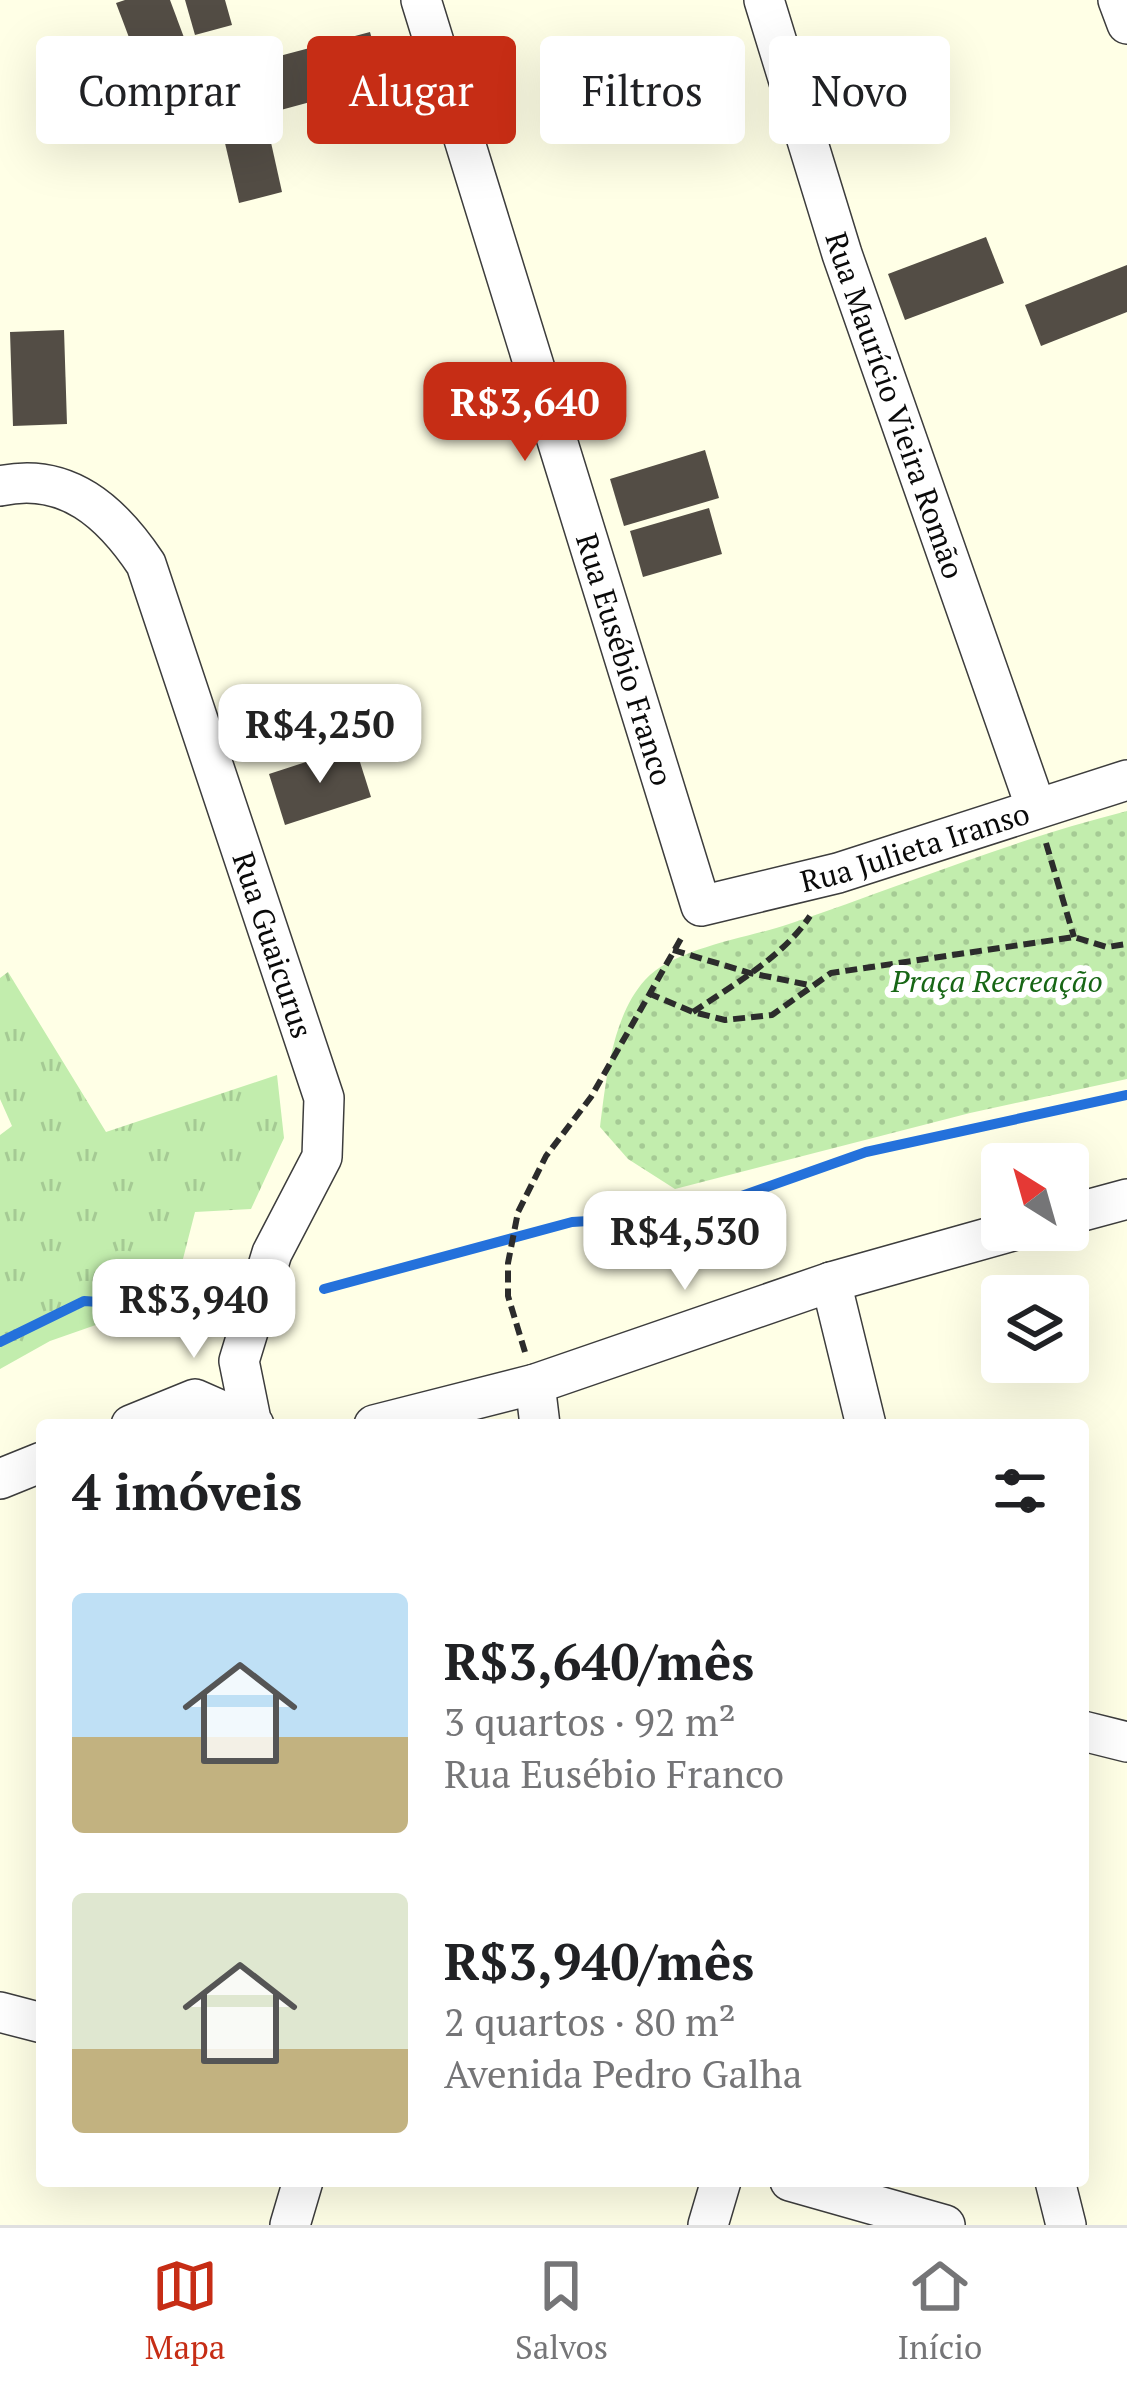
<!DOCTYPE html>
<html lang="pt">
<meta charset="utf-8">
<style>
:root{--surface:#fff;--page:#f2f2f2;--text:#202124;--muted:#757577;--line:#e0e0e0;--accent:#c62d15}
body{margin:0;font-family:"PT Serif",serif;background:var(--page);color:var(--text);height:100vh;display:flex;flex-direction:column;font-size:45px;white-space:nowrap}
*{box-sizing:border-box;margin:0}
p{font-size:39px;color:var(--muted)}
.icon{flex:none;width:66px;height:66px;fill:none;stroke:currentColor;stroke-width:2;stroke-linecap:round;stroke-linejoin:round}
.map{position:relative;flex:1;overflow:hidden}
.drawer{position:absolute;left:36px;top:1419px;width:1053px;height:768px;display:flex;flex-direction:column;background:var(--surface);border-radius:12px;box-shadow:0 12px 48px #0002}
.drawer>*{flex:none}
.hud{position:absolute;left:36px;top:36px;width:1056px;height:108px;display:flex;gap:24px}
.needle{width:78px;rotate:323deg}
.fabs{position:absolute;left:981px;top:1143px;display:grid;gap:24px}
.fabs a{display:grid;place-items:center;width:108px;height:108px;border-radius:12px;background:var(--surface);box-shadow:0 12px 48px #0002;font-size:60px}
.price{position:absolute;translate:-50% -102px;padding:0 27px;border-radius:24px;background:#fff;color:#222;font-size:39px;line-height:78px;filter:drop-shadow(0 3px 6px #0008)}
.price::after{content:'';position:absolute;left:50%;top:72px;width:36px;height:27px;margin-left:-18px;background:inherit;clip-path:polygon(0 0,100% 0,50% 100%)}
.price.on{background:var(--accent);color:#fff}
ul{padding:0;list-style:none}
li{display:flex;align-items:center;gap:36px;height:300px;padding:0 36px}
li span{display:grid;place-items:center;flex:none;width:336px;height:240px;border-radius:12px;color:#555}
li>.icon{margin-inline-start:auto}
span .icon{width:144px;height:144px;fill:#fffc;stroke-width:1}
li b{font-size:51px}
h2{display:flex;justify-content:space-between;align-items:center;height:144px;padding:0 36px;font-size:51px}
.tag{padding:0 42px;border-radius:12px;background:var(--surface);box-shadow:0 12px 48px #0002;font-size:42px;line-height:108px}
.tag.on{background:var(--accent);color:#fff}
.tab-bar{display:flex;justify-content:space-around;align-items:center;height:168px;border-top:3px solid var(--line);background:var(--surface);font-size:33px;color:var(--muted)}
.tab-bar a{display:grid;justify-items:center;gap:6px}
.tab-bar .on{color:var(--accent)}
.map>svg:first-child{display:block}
.grass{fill:url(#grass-tufts)}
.park{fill:url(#park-dots)}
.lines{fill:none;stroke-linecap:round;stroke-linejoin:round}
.stream{stroke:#2471db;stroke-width:10}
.building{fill:#534d45}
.street-casing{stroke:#3d3d3d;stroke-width:42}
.path{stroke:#2c2c2c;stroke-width:6;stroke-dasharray:12 6;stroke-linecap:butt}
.street{stroke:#fff;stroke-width:39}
.labels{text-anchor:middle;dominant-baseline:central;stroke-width:12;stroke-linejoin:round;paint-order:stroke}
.street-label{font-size:30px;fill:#0a0a0a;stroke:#fff}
.park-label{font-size:30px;font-style:italic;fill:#176615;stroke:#fff}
</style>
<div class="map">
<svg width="1127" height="2225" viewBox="0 0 1127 2225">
<defs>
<pattern id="grass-tufts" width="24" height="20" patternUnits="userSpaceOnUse" patternTransform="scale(3)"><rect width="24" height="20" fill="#c2edad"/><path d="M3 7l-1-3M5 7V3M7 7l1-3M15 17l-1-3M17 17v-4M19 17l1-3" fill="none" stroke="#a5ca94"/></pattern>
<pattern id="park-dots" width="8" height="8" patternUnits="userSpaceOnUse" patternTransform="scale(3)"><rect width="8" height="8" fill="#c2edad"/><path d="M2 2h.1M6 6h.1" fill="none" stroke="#a5ca94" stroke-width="1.8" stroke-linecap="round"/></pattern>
</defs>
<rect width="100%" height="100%" fill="#ffffe6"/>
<path class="grass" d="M 8,972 L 106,1132 L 277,1075 L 284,1138 L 251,1209 L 195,1212 L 173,1298 L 50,1341 L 0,1369 L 0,1135 L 12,1126 L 0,1099 L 0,978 Z"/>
<path class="park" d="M 1127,811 L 1127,1079 L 970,1113 L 675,1189 L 628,1159 L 600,1127 C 606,1081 612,1016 645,980 C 674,948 748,938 789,924 C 901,886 1012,840 1127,811 Z"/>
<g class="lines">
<g class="stream">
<path d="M 324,1289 L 572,1222 L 688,1215 L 866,1152 L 1127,1095"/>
<path d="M 0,1342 L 84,1301 L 204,1309"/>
</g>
</g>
<g class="building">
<path d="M 125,0 L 170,0 L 198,75 L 150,93 L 116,3 Z"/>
<path d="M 185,0 L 225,0 L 232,25 L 195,35 Z"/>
<path d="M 370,32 L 384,82 L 266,114 L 253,63 Z"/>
<path d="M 268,129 L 282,192 L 239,203 L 224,139 Z"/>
<path d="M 986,237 L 1004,283 L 905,320 L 888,274 Z"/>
<path d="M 1127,265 L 1127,312 L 1041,346 L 1025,305 Z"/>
<path d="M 64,330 L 67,424 L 13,426 L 10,332 Z"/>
<path d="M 705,450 L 719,498 L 624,526 L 610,479 Z"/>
<path d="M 709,508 L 722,554 L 643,577 L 630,531 Z"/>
<path d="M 355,746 L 371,797 L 285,825 L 269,774 Z"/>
</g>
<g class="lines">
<g class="street-casing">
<g id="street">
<path id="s1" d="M 421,0 L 701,906 L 838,873 L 1127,780"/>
<path id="s2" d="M 764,0 L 842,254 L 1036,808"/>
<path d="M 1118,0 L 1127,24"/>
<path id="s3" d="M 0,486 C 67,471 112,513 146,564 L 324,1098 L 322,1157 L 272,1253 L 239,1361 L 252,1425"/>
<path d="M 1068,1215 L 1127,1199"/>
<path d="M 831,1282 L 866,1425"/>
<path d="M 535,1384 L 540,1425"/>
<path d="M 131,1425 L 195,1399 L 254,1425"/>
<path d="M 374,1425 L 535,1384 L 831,1282 L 1016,1230"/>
<path d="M 0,1479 L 42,1462"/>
<path d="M 1083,1731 L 1127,1742"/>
<path d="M 0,2012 L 42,2023"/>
<path d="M 790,2181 L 945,2225"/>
<path d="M 1055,2181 L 1066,2225"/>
<path d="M 290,2225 L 303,2181"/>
<path d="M 708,2225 L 721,2181"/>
</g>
</g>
<g class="path">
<path d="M 1046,843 L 1074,937"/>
<path d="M 673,950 L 750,973 L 809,985"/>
<path d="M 648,993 L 693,1012 L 725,1020 L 772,1015 L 831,973 L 1074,937 L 1107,947 L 1127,944"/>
<path d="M 693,1012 C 733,985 783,957 810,916"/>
<path d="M 525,1352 L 508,1296 L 508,1263 L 518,1212 L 546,1156 L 591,1097 L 683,935"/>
</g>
<use href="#street" class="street"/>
</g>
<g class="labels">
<g class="street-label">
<text stroke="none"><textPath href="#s2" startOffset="426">Rua Maurício Vieira Romão</textPath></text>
<text stroke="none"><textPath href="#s1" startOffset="690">Rua Eusébio Franco</textPath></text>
<text stroke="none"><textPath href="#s1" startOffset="1170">Rua Julieta Iranso</textPath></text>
<text stroke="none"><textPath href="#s3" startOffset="579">Rua Guaicurus</textPath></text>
</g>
<g class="park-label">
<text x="997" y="981">Praça Recreação</text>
</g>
</g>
</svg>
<div class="fabs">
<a><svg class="needle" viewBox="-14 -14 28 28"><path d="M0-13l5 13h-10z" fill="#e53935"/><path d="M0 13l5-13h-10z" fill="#757577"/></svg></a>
<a><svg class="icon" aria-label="layers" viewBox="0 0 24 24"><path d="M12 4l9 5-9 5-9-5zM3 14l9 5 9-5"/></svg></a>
</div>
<b class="price on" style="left:525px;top:464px">R$3,640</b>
<b class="price" style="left:320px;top:786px">R$4,250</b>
<b class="price" style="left:685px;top:1293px">R$4,530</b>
<b class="price" style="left:194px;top:1361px">R$3,940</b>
<div class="hud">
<a class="tag">Comprar</a>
<a class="tag on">Alugar</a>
<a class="tag">Filtros</a>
<a class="tag">Novo</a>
</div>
<section class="drawer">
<h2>4 imóveis<svg class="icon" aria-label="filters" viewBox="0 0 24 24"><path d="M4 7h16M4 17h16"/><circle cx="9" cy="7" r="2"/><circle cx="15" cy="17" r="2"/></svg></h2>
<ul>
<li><span style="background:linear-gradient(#bfe0f5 60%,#c2b280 0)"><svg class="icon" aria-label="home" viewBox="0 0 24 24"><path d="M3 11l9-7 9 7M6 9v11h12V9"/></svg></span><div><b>R$3,640/mês</b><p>3 quartos · 92 m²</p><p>Rua Eusébio Franco</p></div></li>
<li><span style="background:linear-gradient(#dfe7d0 65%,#c2b280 0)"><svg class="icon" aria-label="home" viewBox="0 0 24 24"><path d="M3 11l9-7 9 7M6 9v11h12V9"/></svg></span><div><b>R$3,940/mês</b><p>2 quartos · 80 m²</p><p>Avenida Pedro Galha</p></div></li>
</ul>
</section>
</div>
<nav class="tab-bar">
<a class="on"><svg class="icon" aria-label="map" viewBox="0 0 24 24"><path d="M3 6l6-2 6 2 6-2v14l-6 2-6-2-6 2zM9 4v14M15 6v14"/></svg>Mapa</a>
<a><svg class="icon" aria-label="saved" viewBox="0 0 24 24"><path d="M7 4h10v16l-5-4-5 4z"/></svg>Salvos</a>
<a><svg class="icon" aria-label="home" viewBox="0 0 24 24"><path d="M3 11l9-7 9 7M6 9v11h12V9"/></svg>Início</a>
</nav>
